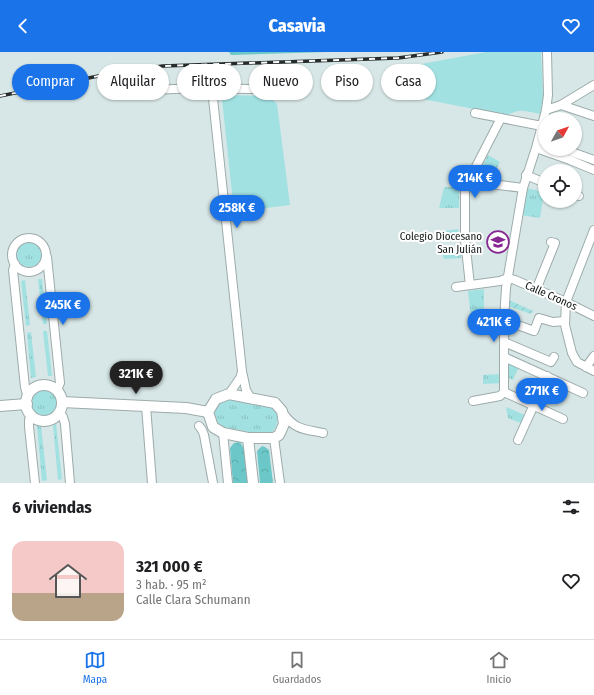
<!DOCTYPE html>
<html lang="es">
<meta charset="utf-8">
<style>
:root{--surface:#fff;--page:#f2f2f2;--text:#202124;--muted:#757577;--line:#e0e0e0;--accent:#1a73e8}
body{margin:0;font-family:"Fira Sans Condensed",sans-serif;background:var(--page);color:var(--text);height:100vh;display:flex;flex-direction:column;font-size:15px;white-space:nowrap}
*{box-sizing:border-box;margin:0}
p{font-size:13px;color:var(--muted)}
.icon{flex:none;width:22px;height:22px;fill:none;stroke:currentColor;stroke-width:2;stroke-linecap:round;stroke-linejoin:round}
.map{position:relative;height:431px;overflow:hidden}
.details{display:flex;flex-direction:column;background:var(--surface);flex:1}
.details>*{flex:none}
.top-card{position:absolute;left:12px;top:12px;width:570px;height:36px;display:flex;gap:8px}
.needle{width:26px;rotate:50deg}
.buttons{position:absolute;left:538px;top:60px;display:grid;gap:8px}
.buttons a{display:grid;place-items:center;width:44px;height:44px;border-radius:50%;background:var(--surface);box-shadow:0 1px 3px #0004;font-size:20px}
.price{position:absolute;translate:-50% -34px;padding:0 9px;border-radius:14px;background:var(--accent);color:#fff;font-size:13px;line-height:26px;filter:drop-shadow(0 1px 2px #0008)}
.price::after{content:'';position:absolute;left:50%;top:24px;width:12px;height:9px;margin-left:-6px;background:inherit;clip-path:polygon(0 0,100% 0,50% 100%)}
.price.selected{background:#222;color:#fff}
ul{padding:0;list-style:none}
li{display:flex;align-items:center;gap:12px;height:100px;padding:0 12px}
li span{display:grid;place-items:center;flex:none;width:112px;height:80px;border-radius:12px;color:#555}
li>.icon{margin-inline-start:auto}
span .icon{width:48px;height:48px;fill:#fffc;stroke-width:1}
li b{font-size:17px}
h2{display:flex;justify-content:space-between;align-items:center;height:48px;padding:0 12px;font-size:17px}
.chip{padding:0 14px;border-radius:18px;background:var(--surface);box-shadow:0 1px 3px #0004;font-size:14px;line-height:36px}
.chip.selected{background:var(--accent);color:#fff}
header{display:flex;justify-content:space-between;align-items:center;height:52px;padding:0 12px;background:var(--accent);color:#fff;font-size:18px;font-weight:800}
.dock{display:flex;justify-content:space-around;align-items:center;height:56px;border-top:1px solid var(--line);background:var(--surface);font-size:11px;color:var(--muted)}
.dock a{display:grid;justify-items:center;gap:2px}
.dock .selected{color:var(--accent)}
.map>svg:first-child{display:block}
.grass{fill:url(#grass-tufts)}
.forest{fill:url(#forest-crowns)}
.garden{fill:url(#garden-furrows)}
.pitch{fill:#a1e1e2}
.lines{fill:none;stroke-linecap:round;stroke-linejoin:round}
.minor-casing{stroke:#9dabab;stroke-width:10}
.major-casing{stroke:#9dabab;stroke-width:12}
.minor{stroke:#fff;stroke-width:8}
.major{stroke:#fff;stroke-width:10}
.rail-casing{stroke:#262c2c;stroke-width:3.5}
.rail{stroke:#fff;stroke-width:2;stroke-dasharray:6;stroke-linecap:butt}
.labels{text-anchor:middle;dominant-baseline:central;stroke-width:4;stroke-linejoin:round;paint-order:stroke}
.poi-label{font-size:11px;fill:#111616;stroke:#fff;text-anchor:end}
.street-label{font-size:11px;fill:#111616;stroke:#fff}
</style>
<header><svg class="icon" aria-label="back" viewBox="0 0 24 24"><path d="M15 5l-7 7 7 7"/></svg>Casavia<svg class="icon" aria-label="heart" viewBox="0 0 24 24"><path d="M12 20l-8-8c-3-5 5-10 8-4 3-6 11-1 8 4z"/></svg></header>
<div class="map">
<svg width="594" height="431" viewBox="0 0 594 431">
<defs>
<pattern id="grass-tufts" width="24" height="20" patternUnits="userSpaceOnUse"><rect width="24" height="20" fill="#a1e1e2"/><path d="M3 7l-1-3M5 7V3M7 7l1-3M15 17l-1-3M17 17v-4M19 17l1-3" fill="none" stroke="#8ac0c1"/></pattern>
<pattern id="forest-crowns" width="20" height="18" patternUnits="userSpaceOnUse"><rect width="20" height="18" fill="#6bc7c8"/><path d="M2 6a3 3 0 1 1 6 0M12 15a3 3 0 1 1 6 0" fill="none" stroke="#5caaab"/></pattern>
<pattern id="garden-furrows" width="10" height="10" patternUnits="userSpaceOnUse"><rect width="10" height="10" fill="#a1e1e2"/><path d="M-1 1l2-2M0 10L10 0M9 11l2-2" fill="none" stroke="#8ac0c1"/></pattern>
</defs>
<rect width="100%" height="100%" fill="#d7e6e6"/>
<g class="grass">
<path d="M 488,103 L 500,110 L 494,122 L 481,116 Z"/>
<path d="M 444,135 L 459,135 L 459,156 L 439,156 Z"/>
<path d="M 526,136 L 544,140 L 540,166 L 521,163 Z"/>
<path d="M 458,177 L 459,185 L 438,187 L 437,180 Z"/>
<circle cx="29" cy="202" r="13"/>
<path d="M 461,199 L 461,206 L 444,207 L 442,201 Z"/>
<path d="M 38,227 L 42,227 L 47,272 L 43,272 Z"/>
<path d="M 25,228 L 30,273 L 26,274 L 21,229 Z"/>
<path d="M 484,237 L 484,266 L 471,267 L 468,239 Z"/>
<path d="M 43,279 L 47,279 L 52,324 L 48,324 Z"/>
<path d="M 31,280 L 36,325 L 31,326 L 27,281 Z"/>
<path d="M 509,311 L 519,315 L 513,328 L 509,326 Z"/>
<path d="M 502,322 L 502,331 L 483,332 L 483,323 Z"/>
<circle cx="44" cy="351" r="13"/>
<path d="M 230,346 L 270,354 L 277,362 C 278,372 276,380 265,383 L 223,375 C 214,370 211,357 220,350 C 223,348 227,347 230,346 Z"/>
<path d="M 506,355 L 527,364 L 523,372 L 508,366 Z"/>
<path d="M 56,372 L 62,427 L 58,428 L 53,373 Z"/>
<path d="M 37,374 L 41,374 L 47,428 L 42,429 Z"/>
</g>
<g class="forest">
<path d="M 229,0 L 327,0 L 231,3 Z"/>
<path d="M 240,390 L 244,397 L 248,431 L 233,431 L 230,396 L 234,391 Z"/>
<path d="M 262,394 L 265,395 L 269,398 L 273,431 L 260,431 L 257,399 Z"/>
</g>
<path class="garden" d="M 509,248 L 533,259 L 531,262 L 508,254 Z"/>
<g class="pitch">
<path d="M 486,0 L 541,0 L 543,45 L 540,62 C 533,61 526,58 518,59 C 514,60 510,62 505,63 L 402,43 L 405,15 Z"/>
<path d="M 225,43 L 269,44 L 277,52 L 290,153 L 234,160 L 222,47 Z"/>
</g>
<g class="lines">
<g class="minor-casing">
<g id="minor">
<path d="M 217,19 L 212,30 L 212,37 L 242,319 L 246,338 L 251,347"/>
<path d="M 130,40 C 175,35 219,37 264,37"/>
<path d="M 561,53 L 594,64"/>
<path d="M 546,58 L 561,53 L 594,33"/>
<path d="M 475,61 L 542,74"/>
<path d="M 536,96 L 570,108 L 594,118"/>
<path d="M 563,97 L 594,108"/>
<path d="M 526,123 L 545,131"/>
<path d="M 468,129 L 523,136"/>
<path d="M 575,142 L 579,144"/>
<path d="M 594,178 L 566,250 L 565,273 L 572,301 L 577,310 L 594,319"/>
<circle cx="29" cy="203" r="17"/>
<path d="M 47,205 L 60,331 L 57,338"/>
<path d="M 15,212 L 13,218 L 25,335 L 28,345"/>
<path d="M 508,226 L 515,228 L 566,250 L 594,264"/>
<path d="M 470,233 L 465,188 L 465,136 L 501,66"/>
<path d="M 456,235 L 500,229 L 508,226"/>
<path d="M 536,238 L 555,191 L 551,190"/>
<path d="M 504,268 L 534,279 L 539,266 L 553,270 L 565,269"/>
<path d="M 504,290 L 551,310 L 554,305"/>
<path d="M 504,305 L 583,341"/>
<path d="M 586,315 L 594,304"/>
<path d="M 504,340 L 563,367"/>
<path d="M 229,342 L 240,326 L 242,320"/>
<path d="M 473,349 L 500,344 L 504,340 L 504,268 L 506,236 L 523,136 L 536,96 L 546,58 L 548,43 L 547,0"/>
<path d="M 146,354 L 152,431"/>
<path d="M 59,360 L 63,365 L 65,372 L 70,431"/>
<path d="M 283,361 C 295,378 304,377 323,381"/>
<path d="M 32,363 L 29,368 L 29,375 L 35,431"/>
<path d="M 199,374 L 202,378 L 204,383 L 213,431"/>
<path d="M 223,381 L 228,431"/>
<path d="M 274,386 L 280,431"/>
<path d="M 518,388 L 547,324"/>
</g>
</g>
<g class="major-casing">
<g id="major">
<circle cx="44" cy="351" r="18"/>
<path d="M 229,342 L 275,351 L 282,359 L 284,372 L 279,383 L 274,386 L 248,386 L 223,381 L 213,375 L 208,360 L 216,347 Z"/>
<path d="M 62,350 L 186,356 L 208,360"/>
<path d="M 0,354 L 27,352"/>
<path d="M 248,386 L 253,431"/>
</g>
</g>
<use href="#minor" class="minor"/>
<use href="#major" class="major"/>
<g class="rail-casing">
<path id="rail" d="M 0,44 L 118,20 L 163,14 L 398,6 L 442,0"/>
</g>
<use href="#rail" class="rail"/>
</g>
<defs>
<g id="school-ring" transform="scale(1.15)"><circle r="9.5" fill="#fff" stroke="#872892" stroke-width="1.5"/><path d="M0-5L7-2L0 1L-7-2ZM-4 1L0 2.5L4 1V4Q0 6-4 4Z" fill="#872892"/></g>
</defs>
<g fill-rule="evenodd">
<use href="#school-ring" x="498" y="190"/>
</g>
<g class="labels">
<g class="poi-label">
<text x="482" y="184">Colegio Diocesano<tspan x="482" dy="13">San Julián</tspan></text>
</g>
<g class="street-label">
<text transform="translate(551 244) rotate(24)">Calle Cronos</text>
</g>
</g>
</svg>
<div class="buttons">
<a><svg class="needle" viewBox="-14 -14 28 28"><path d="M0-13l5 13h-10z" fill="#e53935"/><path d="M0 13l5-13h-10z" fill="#757577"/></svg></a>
<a><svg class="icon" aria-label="locate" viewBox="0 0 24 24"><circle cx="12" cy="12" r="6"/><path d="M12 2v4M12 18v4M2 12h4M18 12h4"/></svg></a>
</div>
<b class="price" style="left:475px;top:147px">214K €</b>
<b class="price" style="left:237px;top:177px">258K €</b>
<b class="price" style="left:63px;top:274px">245K €</b>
<b class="price" style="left:494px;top:291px">421K €</b>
<b class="price selected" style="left:136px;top:343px">321K €</b>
<b class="price" style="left:542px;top:360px">271K €</b>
<div class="top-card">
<a class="chip selected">Comprar</a>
<a class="chip">Alquilar</a>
<a class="chip">Filtros</a>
<a class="chip">Nuevo</a>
<a class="chip">Piso</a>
<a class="chip">Casa</a>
</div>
</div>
<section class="details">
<h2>6 viviendas<svg class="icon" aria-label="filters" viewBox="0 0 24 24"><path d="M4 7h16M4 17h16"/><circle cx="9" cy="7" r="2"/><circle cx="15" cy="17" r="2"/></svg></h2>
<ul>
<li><span style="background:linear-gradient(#f6c9c9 65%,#b9a48a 0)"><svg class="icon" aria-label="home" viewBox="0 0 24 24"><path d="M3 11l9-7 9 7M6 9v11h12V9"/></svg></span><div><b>321 000 €</b><p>3 hab. · 95 m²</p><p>Calle Clara Schumann</p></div><svg class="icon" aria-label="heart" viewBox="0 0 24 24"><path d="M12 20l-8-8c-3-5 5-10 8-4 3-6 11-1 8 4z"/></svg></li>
</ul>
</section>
<nav class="dock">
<a class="selected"><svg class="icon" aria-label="map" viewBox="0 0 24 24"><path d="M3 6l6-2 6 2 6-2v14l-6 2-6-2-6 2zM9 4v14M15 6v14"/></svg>Mapa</a>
<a><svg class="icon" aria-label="saved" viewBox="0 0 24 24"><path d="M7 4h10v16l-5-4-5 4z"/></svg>Guardados</a>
<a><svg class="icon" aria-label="home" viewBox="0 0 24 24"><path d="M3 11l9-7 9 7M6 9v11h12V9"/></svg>Inicio</a>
</nav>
